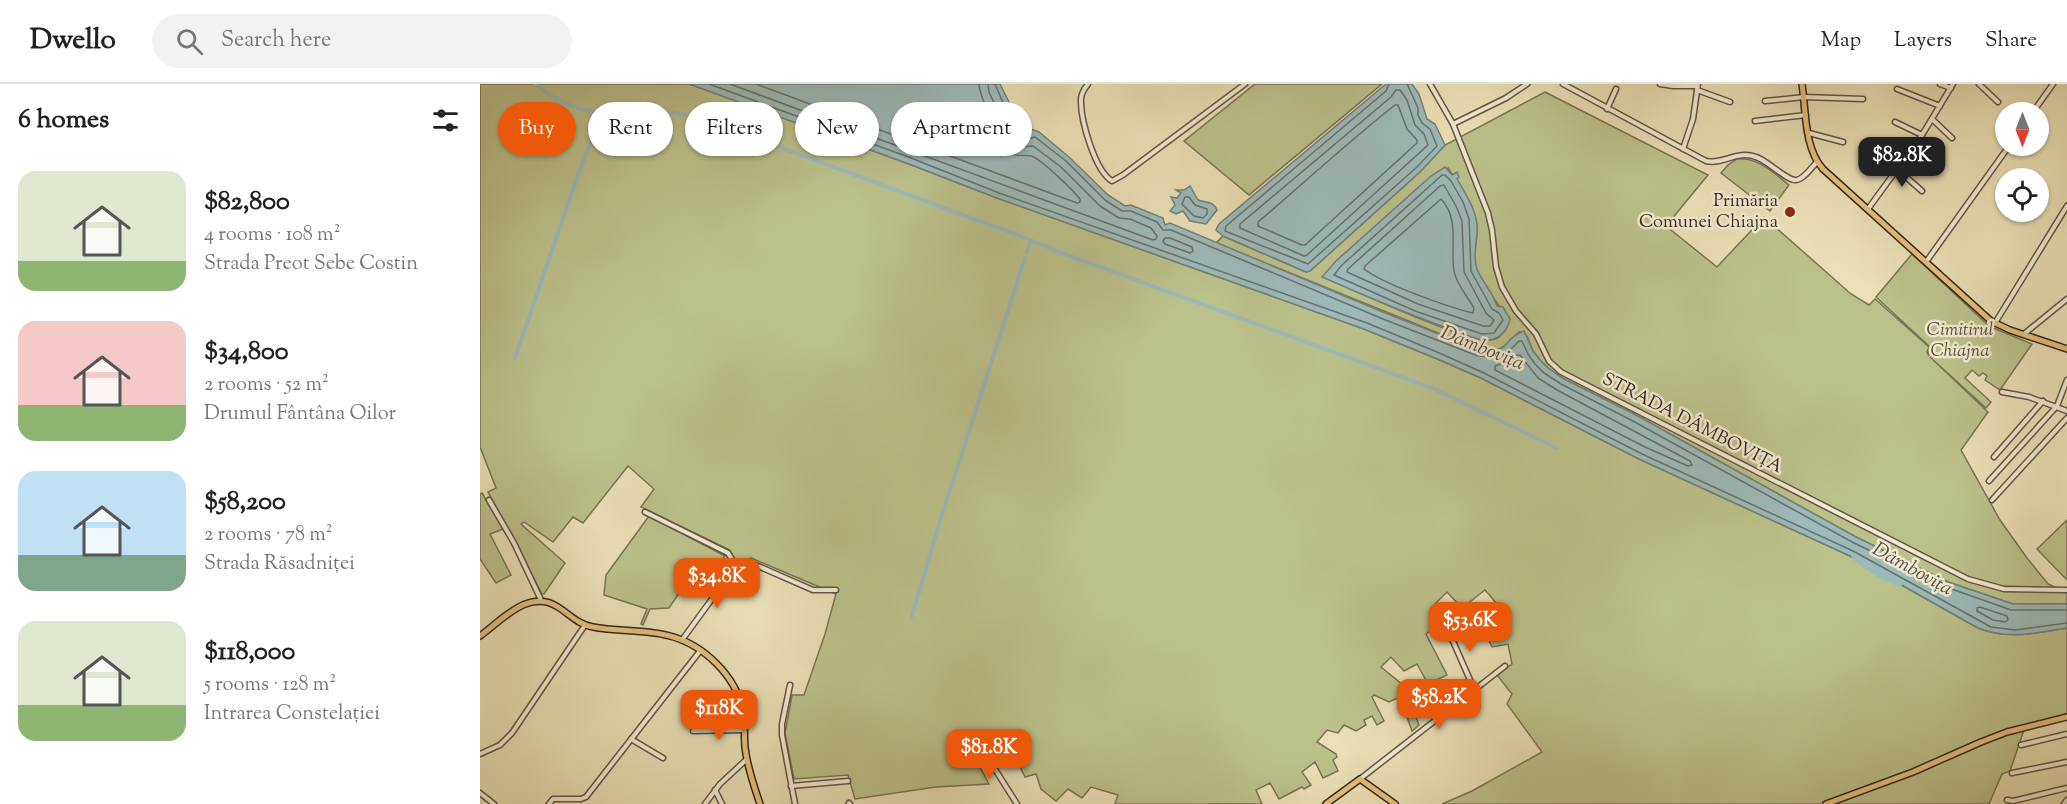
<!DOCTYPE html>
<meta charset="utf-8">
<style>
:root{--surface:#fff;--page:#f2f2f2;--text:#222;--muted:#767676;--line:#e0e0e0;--accent:#ea580c}
body{margin:0;font-family:"Sorts Mill Goudy",serif;background:var(--page);color:var(--text);height:100vh;display:flex;flex-direction:column;font-size:22px;white-space:nowrap}
*{box-sizing:border-box;margin:0}
p{font-size:20px;color:var(--muted)}
.icon{flex:none;width:33px;height:33px;fill:none;stroke:currentColor;stroke-width:2;stroke-linecap:round;stroke-linejoin:round}
.map{position:relative;flex:1;overflow:hidden}
.panel{display:flex;flex-direction:column;background:var(--surface);width:480px}
.panel>*{flex:none}
.guide{position:absolute;left:18px;top:18px;width:570px;height:54px;display:flex;gap:12px}
.needle{width:39px;rotate:180deg}
.buttons{position:absolute;left:1515px;top:18px;display:grid;gap:12px}
.buttons a{display:grid;place-items:center;width:54px;height:54px;border-radius:50%;background:var(--surface);box-shadow:0 2px 4px #0004;font-size:30px}
.price{position:absolute;translate:-50% -51px;padding:0 14px;border-radius:12px;background:var(--accent);color:#fff;font-size:20px;line-height:39px;filter:drop-shadow(0 2px 3px #0008)}
.price::after{content:'';position:absolute;left:50%;top:36px;width:18px;height:14px;margin-left:-9px;background:inherit;clip-path:polygon(0 0,100% 0,50% 100%)}
.price.selected{background:#222;color:#fff}
ul{padding:0;list-style:none}
li{display:flex;align-items:center;gap:18px;height:150px;padding:0 18px}
li span{display:grid;place-items:center;flex:none;width:168px;height:120px;border-radius:18px;color:#555}
li>.icon{margin-inline-start:auto}
span .icon{width:72px;height:72px;fill:#fffc;stroke-width:1}
li b{font-size:26px}
h2{display:flex;justify-content:space-between;align-items:center;height:72px;padding:0 18px;font-size:26px}
.chip{padding:0 21px;border-radius:27px;background:var(--surface);box-shadow:0 2px 4px #0004;font-size:21px;line-height:54px}
.chip.selected{background:var(--accent);color:#fff}
header{display:flex;align-items:center;gap:36px;box-sizing:border-box;height:84px;padding:0 30px;background:var(--surface);border-bottom:2px solid var(--line)}
header strong{font-size:28px}
nav{display:flex;gap:33px;margin-inline-start:auto;font-size:21px}
.search{width:420px;height:54px;background:var(--page);display:flex;align-items:center;gap:15px;box-sizing:border-box;padding:0 21px;border-radius:33px;color:var(--muted);font-size:22px}
main{display:flex;flex:1;min-height:0}
.map>svg:first-child{display:block}
.green{fill:#bbc18b;stroke:#787455;stroke-width:1.5;fill-rule:evenodd}
.water{fill:#9dbaba;stroke:#73807c;stroke-width:1.5}
.lines{fill:none;stroke-linecap:round;stroke-linejoin:round}
.shore{stroke:#69716c;stroke-width:1.5}
.canal{stroke:#9dbaba;stroke-width:4}
.river{stroke:#9dbaba;stroke-width:7}
.minor-casing{stroke:#625645;stroke-width:7}
.major-casing{stroke:#35281f;stroke-width:8}
.minor{stroke:#f1ead0;stroke-width:4}
.major{stroke:#e5c07b;stroke-width:5}
.poi-dot{fill:#8f2418;stroke:#f1ead0;stroke-width:2}
.labels{text-anchor:middle;dominant-baseline:central;stroke-width:5;stroke-linejoin:round;paint-order:stroke}
.poi-label{font-size:18px;fill:#35281f;stroke:#f1ead0;text-anchor:end}
.park-label{font-size:18px;font-style:italic;fill:#564e3a;stroke:#f1ead0}
.street-label{font-size:18px;fill:#35281f;stroke:#f1ead0}
.water-label{font-size:20px;font-style:italic;fill:#4f4c46;stroke:#f1ead0}
</style>
<header>
<strong>Dwello</strong>
<div class="search"><svg class="icon" aria-label="search" viewBox="0 0 24 24"><circle cx="10" cy="10" r="6"/><path d="M15 15l6 6"/></svg>Search here</div>
<nav><a>Map</a><a>Layers</a><a>Share</a></nav>
</header>
<main>
<section class="panel">
<h2>6 homes<svg class="icon" aria-label="filters" viewBox="0 0 24 24"><path d="M4 7h16M4 17h16"/><circle cx="9" cy="7" r="2"/><circle cx="15" cy="17" r="2"/></svg></h2>
<ul>
<li><span style="background:linear-gradient(#dfe7d0 75%,#8fb573 0)"><svg class="icon" aria-label="home" viewBox="0 0 24 24"><path d="M3 11l9-7 9 7M6 9v11h12V9"/></svg></span><div><b>$82,800</b><p>4 rooms · 108 m²</p><p>Strada Preot Sebe Costin</p></div></li>
<li><span style="background:linear-gradient(#f6c9c9 70%,#8fb573 0)"><svg class="icon" aria-label="home" viewBox="0 0 24 24"><path d="M3 11l9-7 9 7M6 9v11h12V9"/></svg></span><div><b>$34,800</b><p>2 rooms · 52 m²</p><p>Drumul Fântâna Oilor</p></div></li>
<li><span style="background:linear-gradient(#bfe0f5 70%,#7fa58c 0)"><svg class="icon" aria-label="home" viewBox="0 0 24 24"><path d="M3 11l9-7 9 7M6 9v11h12V9"/></svg></span><div><b>$58,200</b><p>2 rooms · 78 m²</p><p>Strada Răsadniței</p></div></li>
<li><span style="background:linear-gradient(#dfe7d0 70%,#8fb573 0)"><svg class="icon" aria-label="home" viewBox="0 0 24 24"><path d="M3 11l9-7 9 7M6 9v11h12V9"/></svg></span><div><b>$118,000</b><p>5 rooms · 128 m²</p><p>Intrarea Constelației</p></div></li>
</ul>
</section>
<div class="map">
<svg width="1587" height="720" viewBox="0 0 1587 720">
<rect width="100%" height="100%" fill="#eadfb6"/>
<filter id="stains"><feTurbulence type="fractalNoise" baseFrequency=".00333" numOctaves="4"/><feColorMatrix values="0 0 0 0 .2 0 0 0 0 .09 0 0 0 0 .02 0 0 0 .5 -.17"/></filter>
<radialGradient id="worn" r=".72"><stop offset=".6" stop-color="#630" stop-opacity="0"/><stop offset="1" stop-color="#630" stop-opacity=".3"/></radialGradient>
<g class="green">
<path d="M 0,0 L 209,0 L 217,2 L 429,80 L 517,114 L 884,245 L 955,274 L 1001,294 L 1159,375 L 1370,472 L 1498,544 C 1528,556 1556,549 1587,544 L 1587,630 L 1546,640 L 1530,687 L 1522,690 L 1509,720 L 962,720 L 992,707 L 1062,668 L 1027,620 L 1032,610 L 1017,591 L 1032,580 L 1028,560 L 1012,563 L 998,534 L 1017,520 L 1005,506 L 982,524 L 967,508 L 951,524 L 959,541 L 946,550 L 967,591 L 948,600 L 937,580 L 924,587 L 911,573 L 901,583 L 923,601 L 939,641 L 932,647 L 920,613 L 909,618 L 894,611 L 892,613 L 904,637 L 897,641 L 892,632 L 884,636 L 886,641 L 876,647 L 864,641 L 858,649 L 847,646 L 837,658 L 856,670 L 857,673 L 853,676 L 858,687 L 843,694 L 835,678 L 822,688 L 831,701 L 824,705 L 822,703 L 799,715 L 790,699 L 776,706 L 782,720 L 635,720 L 638,711 L 611,703 L 602,714 L 588,705 L 576,717 L 561,705 L 556,690 L 545,693 L 530,662 L 517,666 L 508,656 L 491,667 L 509,700 L 456,703 L 375,715 L 368,691 L 314,695 L 305,649 L 312,611 L 324,611 L 345,550 L 356,510 L 271,474 L 256,478 L 250,466 L 161,423 L 174,405 L 148,382 L 103,439 L 93,433 L 73,458 L 44,438 L 41,440 L 85,479 L 64,510 L 62,510 L 8,408 L 16,404 L 0,363 Z"/>
<path d="M 775,0 L 902,0 L 769,111 L 704,57 Z"/>
<path d="M 1065,8 L 1228,91 L 1186,142 L 1237,183 L 1284,133 L 1371,210 L 1389,221 L 1395,215 L 1449,263 L 1447,268 L 1449,272 L 1448,267 L 1450,263 L 1396,213 L 1432,170 L 1509,242 L 1552,260 L 1520,306 L 1505,296 L 1507,292 L 1503,289 L 1499,292 L 1492,286 L 1485,294 L 1511,318 L 1506,324 L 1450,273 L 1508,328 L 1481,366 L 1520,436 L 1547,474 L 1568,500 L 1587,508 L 1587,520 L 1533,520 L 1468,498 L 1376,453 L 1154,330 L 1084,295 L 1068,284 L 1060,276 L 1053,267 L 1047,252 L 1039,248 C 1024,263 1021,269 1000,266 L 736,159 L 743,152 L 826,188 L 830,187 L 941,87 L 965,61 ZM 968,84 C 980,102 994,120 997,142 C 998,156 992,171 996,184 C 1000,195 1019,224 1027,231 C 1025,240 1025,251 1015,255 C 995,263 896,215 872,206 Z"/>
<path d="M 1257,75 C 1278,73 1294,89 1309,101 L 1290,127 L 1241,89 L 1248,81 Z"/>
<path d="M 2,409 L 23,445 L 10,450 L 31,491 L 16,499 L 0,475 L 0,410 Z"/>
<path d="M 169,432 L 245,472 L 222,506 L 206,499 L 189,524 L 170,525 L 163,541 L 161,540 L 167,525 L 124,511 L 126,491 Z"/>
<path d="M 1587,436 L 1587,496 L 1557,465 Z"/>
</g>
<g class="water">
<path d="M 209,0 L 520,0 L 532,24 L 542,50 L 551,45 L 559,48 L 589,73 L 628,111 L 645,122 L 651,121 L 683,134 L 685,141 L 690,139 L 905,229 L 1000,266 C 1032,270 1022,254 1044,247 L 1053,267 L 1060,276 L 1068,284 L 1084,295 L 1154,330 L 1376,453 L 1468,498 L 1533,520 L 1587,520 L 1587,544 C 1556,549 1528,556 1498,544 L 1370,472 L 1159,375 L 1001,294 L 955,274 L 884,245 L 517,114 L 429,80 Z"/>
<path d="M 906,0 L 932,0 L 939,10 L 947,35 L 955,40 L 965,61 L 941,87 L 830,187 L 826,188 L 743,152 L 736,146 L 739,140 Z"/>
<path d="M 965,83 L 972,91 L 977,88 L 979,93 L 977,95 C 985,109 996,125 997,142 C 998,156 992,171 997,185 C 1002,198 1013,208 1017,222 L 1023,223 L 1030,235 C 1028,245 1021,255 1009,256 C 996,257 982,249 970,245 C 926,230 884,211 842,193 L 856,177 L 951,92 Z"/>
<path d="M 710,102 L 718,116 C 726,119 734,117 737,126 L 726,140 L 710,137 L 703,127 L 696,130 L 690,127 L 695,121 L 691,113 L 697,114 L 701,109 L 696,106 L 704,106 Z"/>
</g>
<g class="lines">
<g class="shore">
<path d="M 229,0 L 431,74 L 519,109 L 887,239 L 957,268 L 1004,289 L 1162,370 L 1373,467 L 1511,543 L 1535,546 L 1587,539"/>
<path d="M 250,0 C 391,52 532,105 673,156 L 676,155 L 677,152 L 671,144 L 650,135 L 639,134 L 620,122 L 581,83 L 553,62 L 541,63 L 533,60 L 509,8 L 508,0"/>
<path d="M 276,0 L 597,119 L 600,118 L 600,115 C 593,106 560,74 551,72 C 543,70 537,74 529,68 C 521,62 499,10 499,0"/>
<path d="M 515,0 L 538,54 L 543,56 L 555,53 L 586,77 L 625,116 L 642,127 L 651,127 L 677,138 L 683,146 L 691,146 L 903,235 L 998,272 L 1016,273 L 1026,270 L 1039,257 L 1042,257 L 1048,270 L 1055,280 L 1064,289 L 1081,300 L 1151,336 L 1374,459 L 1466,503 L 1531,526 L 1587,526"/>
<path d="M 909,0 L 906,7 L 746,142 L 745,147 L 828,180 L 937,83 L 957,62 L 950,45 L 942,39 L 938,31 L 938,24 L 927,0"/>
<path d="M 916,6 L 920,6 L 927,16 L 935,41 L 944,50 L 948,61 L 827,171 L 824,172 L 760,144 L 760,140 L 911,13 Z"/>
<path d="M 918,21 L 927,45 L 937,56 L 937,59 L 825,161 L 822,161 L 778,142 L 778,138 C 824,99 868,58 915,21 Z"/>
<path d="M 962,91 L 965,91 L 971,97 L 983,118 L 989,135 L 991,187 L 1012,225 L 1019,229 L 1023,236 L 1014,249 L 1002,250 L 935,227 L 854,191 L 861,182 Z"/>
<path d="M 964,101 L 976,122 L 982,137 L 984,188 L 1006,229 L 1014,236 L 1010,242 L 1003,242 L 938,220 L 867,188 L 868,185 L 960,102 Z"/>
<path d="M 705,113 L 709,113 L 715,121 L 727,125 L 727,130 L 723,134 L 714,132 L 702,120 Z"/>
<path d="M 961,115 C 980,135 970,162 974,187 C 976,200 988,213 994,224 L 993,229 C 968,223 903,200 884,185 L 885,182 Z"/>
<path d="M 685,154 L 690,154 L 712,163 L 713,167 L 710,169 L 685,160 L 683,157 Z"/>
<path d="M 1036,271 L 1040,271 L 1058,294 L 1077,306 L 1210,377 L 1212,381 L 1208,382 L 1165,363 L 1015,286 L 1015,282 L 1029,277 Z"/>
<path d="M 1500,523 L 1527,532 L 1528,536 L 1525,538 L 1513,536 L 1497,527 L 1497,524 Z"/>
</g>
<g class="canal">
<path d="M 55,0 C 108,43 135,23 193,29 C 203,30 212,33 221,34 L 535,150"/>
<path d="M 112,53 L 119,29"/>
<path d="M 538,151 L 579,168 L 952,304 L 1077,364"/>
<path d="M 547,168 L 551,156"/>
<path d="M 35,274 C 60,203 83,130 110,59"/>
<path d="M 432,532 L 460,437 L 545,174"/>
</g>
<path class="river" d="M 1375,473 L 1397,489 L 1419,499"/>
<g class="minor-casing">
<g id="minor">
<path d="M 608,0 C 604,5 600,11 601,18 C 601,37 615,87 632,97 L 643,91 L 765,0"/>
<path d="M 950,0 L 973,40 L 1008,129 L 1012,146 L 1016,183 L 1022,203 L 1036,227 L 1056,250 L 1069,277 L 1081,288 L 1488,495 L 1524,505 L 1587,506"/>
<path d="M 1083,0 L 1226,77 C 1243,81 1257,66 1276,73 C 1287,76 1307,97 1316,96 C 1323,96 1332,83 1337,78"/>
<path d="M 1180,0 L 1193,2 L 1217,2"/>
<path d="M 1460,0 L 1471,4"/>
<path d="M 1499,0 L 1518,18"/>
<path d="M 1417,5 L 1460,22"/>
<path d="M 1217,6 L 1250,18"/>
<path d="M 1285,17 L 1324,13 L 1383,15"/>
<path d="M 1127,25 L 1136,5"/>
<path d="M 1553,28 L 1573,0"/>
<path d="M 1452,35 L 1472,54"/>
<path d="M 1275,37 L 1326,31"/>
<path d="M 1415,38 L 1442,51"/>
<path d="M 973,40 L 1026,14 L 1047,0"/>
<path d="M 1329,49 L 1363,58"/>
<path d="M 1433,63 L 1449,78"/>
<path d="M 1203,65 L 1213,35 L 1218,0"/>
<path d="M 1417,85 L 1442,107"/>
<path d="M 1388,125 L 1442,51 L 1473,0"/>
<path d="M 1446,178 L 1529,62"/>
<path d="M 1515,239 L 1587,122"/>
<path d="M 1544,250 L 1587,215"/>
<path d="M 1522,308 L 1549,313 L 1587,327"/>
<path d="M 1514,373 L 1563,317"/>
<path d="M 1509,397 L 1577,322 L 1587,296"/>
<path d="M 9,416 L 34,459 L 61,516"/>
<path d="M 1512,416 L 1587,334"/>
<path d="M 165,428 L 248,469 L 256,482 L 271,479 L 333,506 L 356,506"/>
<path d="M 966,546 L 972,555 L 994,605"/>
<path d="M 202,556 L 256,482"/>
<path d="M 310,601 L 302,640 L 302,651 L 315,720"/>
<path d="M 213,647 L 264,646"/>
<path d="M 151,655 L 183,674"/>
<path d="M 499,660 L 537,720"/>
<path d="M 1541,661 L 1587,650"/>
<path d="M 0,670 L 20,661 L 32,649 L 105,541"/>
<path d="M 1532,689 L 1587,678"/>
<path d="M 880,695 L 1025,582"/>
<path d="M 311,702 L 368,697"/>
<path d="M 235,706 L 242,720"/>
<path d="M 0,709 L 14,720"/>
<path d="M 1527,716 L 1533,717 L 1587,704"/>
<path d="M 369,719 L 370,720"/>
<path d="M 69,720 L 73,715 L 101,715 L 106,713 L 220,567"/>
<path d="M 225,720 L 240,700 L 267,675"/>
<path d="M 1584,720 L 1587,716"/>
</g>
</g>
<g class="major-casing">
<g id="major">
<path d="M 1322,0 C 1326,27 1324,64 1343,85 L 1511,237 L 1530,246 L 1587,265"/>
<path d="M 0,552 C 22,536 49,504 78,523 C 89,530 99,541 113,543 C 138,548 165,545 190,552 C 224,561 256,592 263,627 C 265,638 264,651 265,663 C 267,683 274,702 280,720"/>
<path d="M 846,720 L 880,695 L 915,720"/>
<path d="M 1346,720 L 1433,688 L 1501,658 L 1527,648 L 1587,633"/>
</g>
</g>
<use href="#minor" class="minor"/>
<use href="#major" class="major"/>
</g>
<circle class="poi-dot" cx="1310" cy="128" r="6"/>
<g class="labels">
<g class="poi-label">
<text x="1298" y="118">Primăria<tspan x="1298" dy="21">Comunei Chiajna</tspan></text>
</g>
<g class="park-label">
<text x="1480" y="247">Cimitirul<tspan x="1480" dy="21">Chiajna</tspan></text>
</g>
<g class="street-label">
<text transform="translate(1212 340) rotate(27)">STRADA DÂMBOVIȚA</text>
</g>
<g class="water-label">
<text transform="translate(1002 265) rotate(22)">Dâmbovița</text>
<text transform="translate(1432 486) rotate(29)">Dâmbovița</text>
</g>
</g>
<rect width="100%" height="100%" filter="url(#stains)"/>
<rect width="100%" height="100%" fill="url(#worn)"/>
</svg>
<div class="buttons">
<a><svg class="needle" viewBox="-14 -14 28 28"><path d="M0-13l5 13h-10z" fill="#e53935"/><path d="M0 13l5-13h-10z" fill="#767676"/></svg></a>
<a><svg class="icon" aria-label="locate" viewBox="0 0 24 24"><circle cx="12" cy="12" r="6"/><path d="M12 2v4M12 18v4M2 12h4M18 12h4"/></svg></a>
</div>
<b class="price selected" style="left:1422px;top:104px">$82.8K</b>
<b class="price" style="left:237px;top:525px">$34.8K</b>
<b class="price" style="left:990px;top:569px">$53.6K</b>
<b class="price" style="left:959px;top:646px">$58.2K</b>
<b class="price" style="left:239px;top:657px">$118K</b>
<b class="price" style="left:509px;top:696px">$81.8K</b>
<div class="guide">
<a class="chip selected">Buy</a>
<a class="chip">Rent</a>
<a class="chip">Filters</a>
<a class="chip">New</a>
<a class="chip">Apartment</a>
</div>
</div>
</main>
